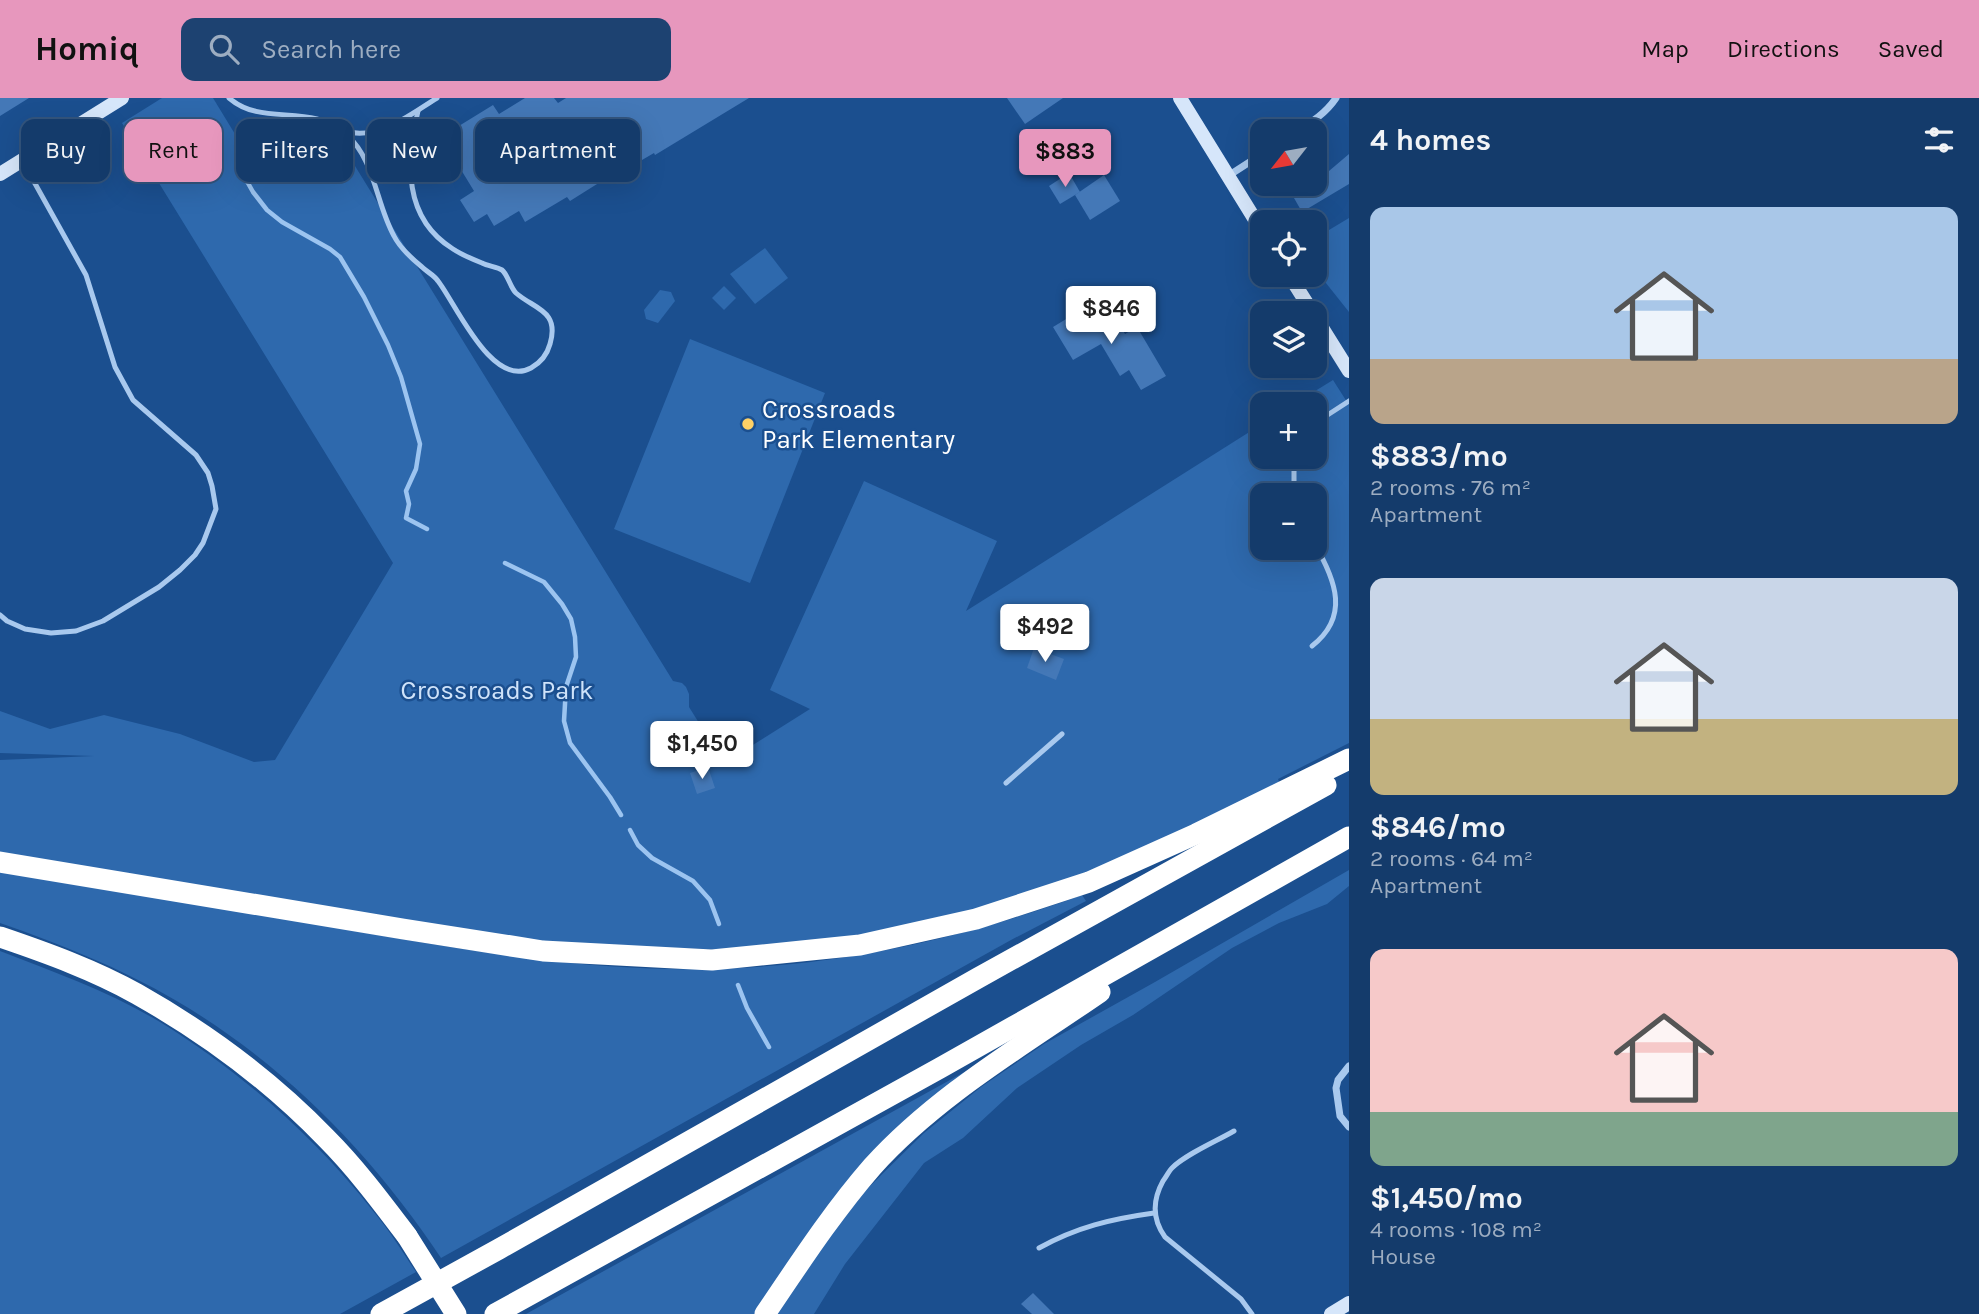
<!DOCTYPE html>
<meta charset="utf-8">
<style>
:root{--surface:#143b6b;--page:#1d4271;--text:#f1f3f6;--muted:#9dadc1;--line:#33557e;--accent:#e797bd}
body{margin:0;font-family:Karla,sans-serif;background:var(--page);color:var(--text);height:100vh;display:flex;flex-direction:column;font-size:26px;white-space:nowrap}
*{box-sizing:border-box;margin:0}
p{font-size:23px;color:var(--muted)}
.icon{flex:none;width:38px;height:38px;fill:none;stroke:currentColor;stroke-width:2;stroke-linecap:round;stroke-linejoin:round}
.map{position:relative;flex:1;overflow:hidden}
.panel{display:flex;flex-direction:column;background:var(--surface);width:630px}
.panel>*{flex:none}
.banner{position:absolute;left:21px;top:21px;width:665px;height:63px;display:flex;gap:14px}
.needle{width:46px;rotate:239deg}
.fabs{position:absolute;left:1250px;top:21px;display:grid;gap:14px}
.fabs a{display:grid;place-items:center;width:77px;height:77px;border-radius:14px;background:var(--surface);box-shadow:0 7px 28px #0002,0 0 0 2px var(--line);font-size:35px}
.price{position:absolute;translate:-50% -60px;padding:0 16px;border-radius:7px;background:#fff;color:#222;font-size:23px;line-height:46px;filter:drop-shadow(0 2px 4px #0008)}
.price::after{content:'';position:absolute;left:50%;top:42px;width:21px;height:16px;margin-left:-10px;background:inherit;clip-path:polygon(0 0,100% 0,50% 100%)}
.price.selected{background:var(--accent);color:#111}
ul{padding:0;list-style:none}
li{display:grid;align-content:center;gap:14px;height:371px;padding:0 21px}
li span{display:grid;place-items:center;height:217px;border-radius:14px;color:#555}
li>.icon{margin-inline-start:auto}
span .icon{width:126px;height:126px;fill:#fffc;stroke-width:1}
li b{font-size:30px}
h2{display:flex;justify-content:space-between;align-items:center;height:84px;padding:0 21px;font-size:30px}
.chip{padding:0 24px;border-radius:14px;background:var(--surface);box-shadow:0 7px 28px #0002,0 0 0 2px var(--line);font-size:24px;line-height:63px}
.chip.selected{background:var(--accent);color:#111}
header{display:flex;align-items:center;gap:42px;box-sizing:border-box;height:98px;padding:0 35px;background:var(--accent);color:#111}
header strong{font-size:33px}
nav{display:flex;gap:38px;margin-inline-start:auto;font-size:24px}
.search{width:490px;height:63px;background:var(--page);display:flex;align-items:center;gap:18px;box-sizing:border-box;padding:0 24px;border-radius:14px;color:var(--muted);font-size:26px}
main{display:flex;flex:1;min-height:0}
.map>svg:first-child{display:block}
.green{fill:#2e69ad;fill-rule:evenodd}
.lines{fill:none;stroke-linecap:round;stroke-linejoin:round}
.stream{stroke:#9cc4f0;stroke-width:4.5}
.building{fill:#4478b7}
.lane{stroke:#a9c9ee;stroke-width:5}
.street{stroke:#a9c9ee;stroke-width:7}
.secondary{stroke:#d6e6fa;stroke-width:14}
.highway{stroke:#fff;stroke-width:21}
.highway-bridge{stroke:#fff;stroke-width:21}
.poi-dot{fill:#ffd166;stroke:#1b4f8f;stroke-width:2.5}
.labels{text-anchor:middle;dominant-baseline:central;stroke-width:5;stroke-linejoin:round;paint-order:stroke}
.poi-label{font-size:26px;fill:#fff;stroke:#1b4f8f;text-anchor:start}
.park-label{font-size:26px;fill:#cfe3fa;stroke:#1b4f8f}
</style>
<header>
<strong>Homiq</strong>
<div class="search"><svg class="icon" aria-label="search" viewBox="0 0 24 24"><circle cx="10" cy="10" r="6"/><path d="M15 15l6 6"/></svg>Search here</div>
<nav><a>Map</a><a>Directions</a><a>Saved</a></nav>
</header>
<main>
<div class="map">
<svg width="1349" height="1216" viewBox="0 0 1349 1216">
<rect width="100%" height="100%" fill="#1b4f8f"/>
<g class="green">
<path d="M 162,0 L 213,0 L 238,41 L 355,68 L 673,583 L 682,585 L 686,589 L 689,596 L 689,609 L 724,665 L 810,611 L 770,592 L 864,383 L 997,443 L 966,513 L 1262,326 L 1262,359 L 1314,359 L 1314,306 L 1294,306 L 1333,282 L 1349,307 L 1349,645 L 1278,681 L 1280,686 L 1076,782 L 967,814 L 845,841 L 735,852 L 529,845 L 0,756 L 0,662 L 94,658 L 0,655 L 0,613 L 50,631 L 104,617 L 180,636 L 254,664 L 275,662 L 393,465 L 122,25 ZM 1262,397 L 1314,397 L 1314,450 L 1262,450 Z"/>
<path d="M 1349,120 L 1349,214 L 1314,170 L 1314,141 Z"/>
<path d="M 765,150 L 788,180 L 755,206 L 730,176 Z"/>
<path d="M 724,188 L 736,200 L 724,212 L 712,200 Z"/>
<path d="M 660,192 L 671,194 L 675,203 L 658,225 L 646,221 L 644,212 Z"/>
<path d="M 690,241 L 825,295 L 750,485 L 614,431 Z"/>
<path d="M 1349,772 L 1349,788 L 1327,806 L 1279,825 L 1232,850 L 1133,917 L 1081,947 L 1017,990 L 963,1040 L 924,1065 L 845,1166 L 814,1216 L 775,1216 L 820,1150 L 867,1091 L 924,1035 L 981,989 L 1044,946 L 1155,884 Z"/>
<path d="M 0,774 C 113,793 225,811 338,830 C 448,849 559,869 671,871 C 812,874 951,845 1082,797 L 1086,803 L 1011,842 L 441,1160 C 372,1056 283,965 175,902 C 120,870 61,846 0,825 Z"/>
<path d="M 0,853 C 54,874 110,894 160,924 C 241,974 314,1038 373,1113 C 389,1132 402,1153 416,1174 L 340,1216 L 0,1216 Z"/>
<path d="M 979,966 L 931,1005 L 756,1216 L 526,1216 Z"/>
</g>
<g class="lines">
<g class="stream">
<path d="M 250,39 L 244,78 L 253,94 L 267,112 L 282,124 L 330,151 L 340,159 L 364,199 L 388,247 L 401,279 L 420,346 L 416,371 L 406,393 L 409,406 L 406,420 L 427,431"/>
<path d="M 505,465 L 544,484 L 562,506 L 571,521 L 575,539 L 576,559 L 566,589 L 564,623 L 570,645 L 610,699 L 621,717"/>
<path d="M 630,732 L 638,747 L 652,760 L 693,783 L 710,802 L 719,826"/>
<path d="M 738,887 L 747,910 L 769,949"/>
</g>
</g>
<g class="building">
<path d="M 0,0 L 29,0 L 0,18 Z"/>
<path d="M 525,0 L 554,0 L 558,5 L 566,0 L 749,0 L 655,57 L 654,55 L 642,62 L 617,56 L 613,76 L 570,103 L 567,99 L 525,124 L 519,113 L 494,128 L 487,116 L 474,124 L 460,102 L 474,93 L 441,39 L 493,7 L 499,16 Z"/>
<path d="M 1007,0 L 1063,0 L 1025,26 Z"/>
<path d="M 1349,56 L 1349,86 L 1302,114 L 1290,93 L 1302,86 L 1314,86 L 1314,70 L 1324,64 L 1329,73 Z"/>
<path d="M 1069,75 L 1080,94 L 1060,106 L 1049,88 Z"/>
<path d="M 1104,77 L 1120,103 L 1090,122 L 1075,97 Z"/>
<path d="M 1086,209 L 1097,227 L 1114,217 L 1125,236 L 1137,229 L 1166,278 L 1141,292 L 1129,272 L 1120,278 L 1101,246 L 1073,262 L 1053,229 Z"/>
<path d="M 1034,550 L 1064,561 L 1056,582 L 1027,570 Z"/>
<path d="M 708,669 L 715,690 L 697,696 L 690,675 Z"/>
<path d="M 1033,1195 L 1054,1216 L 1032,1216 L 1021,1206 Z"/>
</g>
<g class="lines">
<g class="lane">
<path d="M 229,0 C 264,30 310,3 347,37 C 375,62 376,106 394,138 C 400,150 411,160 422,169 C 427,174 434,177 438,183 C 456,206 492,291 531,270 C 540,265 547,257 550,246 C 560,212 534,211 516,195 C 510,189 508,177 502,172 C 497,169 488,168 482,165 C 472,161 462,157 453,151 C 403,120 406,64 418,13"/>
<path d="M 344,33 C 379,43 409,17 437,0"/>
<path d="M 1314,329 L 1326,318 L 1349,303"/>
<path d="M 1294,397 L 1294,373 L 1298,359"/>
<path d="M 0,517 L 7,523 L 25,531 L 51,535 L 76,533 L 103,523 L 159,489 L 180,472 L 195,457 L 203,445 L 216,411 L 212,388 L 208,375 L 196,357 L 133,302 L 115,269 L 86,177 L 23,64"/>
<path d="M 1312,548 C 1349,519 1337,484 1314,445"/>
<path d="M 1006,685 L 1062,636"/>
<path d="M 1234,1033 C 1217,1043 1186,1056 1172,1070 C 1169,1073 1166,1079 1163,1083 C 1152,1103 1152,1121 1165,1139 L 1241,1201 L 1252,1216"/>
<path d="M 1039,1150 C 1077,1129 1111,1121 1154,1115"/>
</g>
<g class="street">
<path d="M 1297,33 C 1312,24 1326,15 1336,0"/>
<path d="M 1228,78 L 1262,56"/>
<path d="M 1349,968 L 1338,982 L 1336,990 L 1340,1018 L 1349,1029"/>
</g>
<g class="secondary">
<path d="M 1180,0 L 1262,133"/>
<path d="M 0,76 L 122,0"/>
<path d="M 1289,177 L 1313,215"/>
<path d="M 1314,217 L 1349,273"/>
<path d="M 1331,1216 L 1349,1205"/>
</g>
<g class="highway">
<path d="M 0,764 L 403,831 L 543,853 L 712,862 L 860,847 L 976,821 L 1089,784 L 1196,736 L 1349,661"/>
<path d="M 0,839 C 47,855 94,872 137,896 C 206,935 271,983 326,1040 C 356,1070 382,1105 407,1138"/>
<path d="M 381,1216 L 499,1151 L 978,880 L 1326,687"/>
<path d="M 495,1216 L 940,970 L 1349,739"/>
<path d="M 765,1216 C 799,1166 832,1115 872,1069 C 936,998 1022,948 1100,894"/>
</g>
<path class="highway-bridge" d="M 407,1138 L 456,1216"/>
</g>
<circle class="poi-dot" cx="748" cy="326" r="7"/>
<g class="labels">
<g class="poi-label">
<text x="762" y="311">Crossroads<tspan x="762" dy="30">Park Elementary</tspan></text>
</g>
<g class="park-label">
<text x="497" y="592">Crossroads Park</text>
</g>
</g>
</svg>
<div class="fabs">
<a><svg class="needle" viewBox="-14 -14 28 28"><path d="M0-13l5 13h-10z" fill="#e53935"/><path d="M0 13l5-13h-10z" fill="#9dadc1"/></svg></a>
<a><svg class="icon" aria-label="locate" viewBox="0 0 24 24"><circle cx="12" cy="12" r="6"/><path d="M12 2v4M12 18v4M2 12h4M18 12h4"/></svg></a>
<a><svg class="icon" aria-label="layers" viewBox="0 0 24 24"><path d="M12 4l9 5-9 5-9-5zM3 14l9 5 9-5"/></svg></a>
<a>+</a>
<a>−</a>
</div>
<b class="price selected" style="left:1065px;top:91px">$883</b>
<b class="price" style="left:1111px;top:248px">$846</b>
<b class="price" style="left:1045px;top:566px">$492</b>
<b class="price" style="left:702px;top:683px">$1,450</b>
<div class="banner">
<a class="chip">Buy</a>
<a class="chip selected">Rent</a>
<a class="chip">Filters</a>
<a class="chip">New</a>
<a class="chip">Apartment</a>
</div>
</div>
<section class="panel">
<h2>4 homes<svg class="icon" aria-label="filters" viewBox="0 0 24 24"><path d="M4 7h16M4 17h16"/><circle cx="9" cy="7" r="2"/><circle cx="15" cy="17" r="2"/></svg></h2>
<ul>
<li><span style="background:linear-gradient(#a9c7e8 70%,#b9a48a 0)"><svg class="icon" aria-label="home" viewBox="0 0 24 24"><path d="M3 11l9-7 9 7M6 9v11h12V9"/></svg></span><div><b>$883/mo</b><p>2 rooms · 76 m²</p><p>Apartment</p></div></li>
<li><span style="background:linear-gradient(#c9d6e8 65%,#c2b280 0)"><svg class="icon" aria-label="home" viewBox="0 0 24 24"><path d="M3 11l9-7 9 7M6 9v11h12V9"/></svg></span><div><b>$846/mo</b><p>2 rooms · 64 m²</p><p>Apartment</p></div></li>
<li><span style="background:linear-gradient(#f6c9c9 75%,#7fa58c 0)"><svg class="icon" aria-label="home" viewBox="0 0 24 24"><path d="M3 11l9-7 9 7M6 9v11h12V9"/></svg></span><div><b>$1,450/mo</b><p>4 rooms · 108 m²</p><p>House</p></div></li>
</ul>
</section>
</main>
